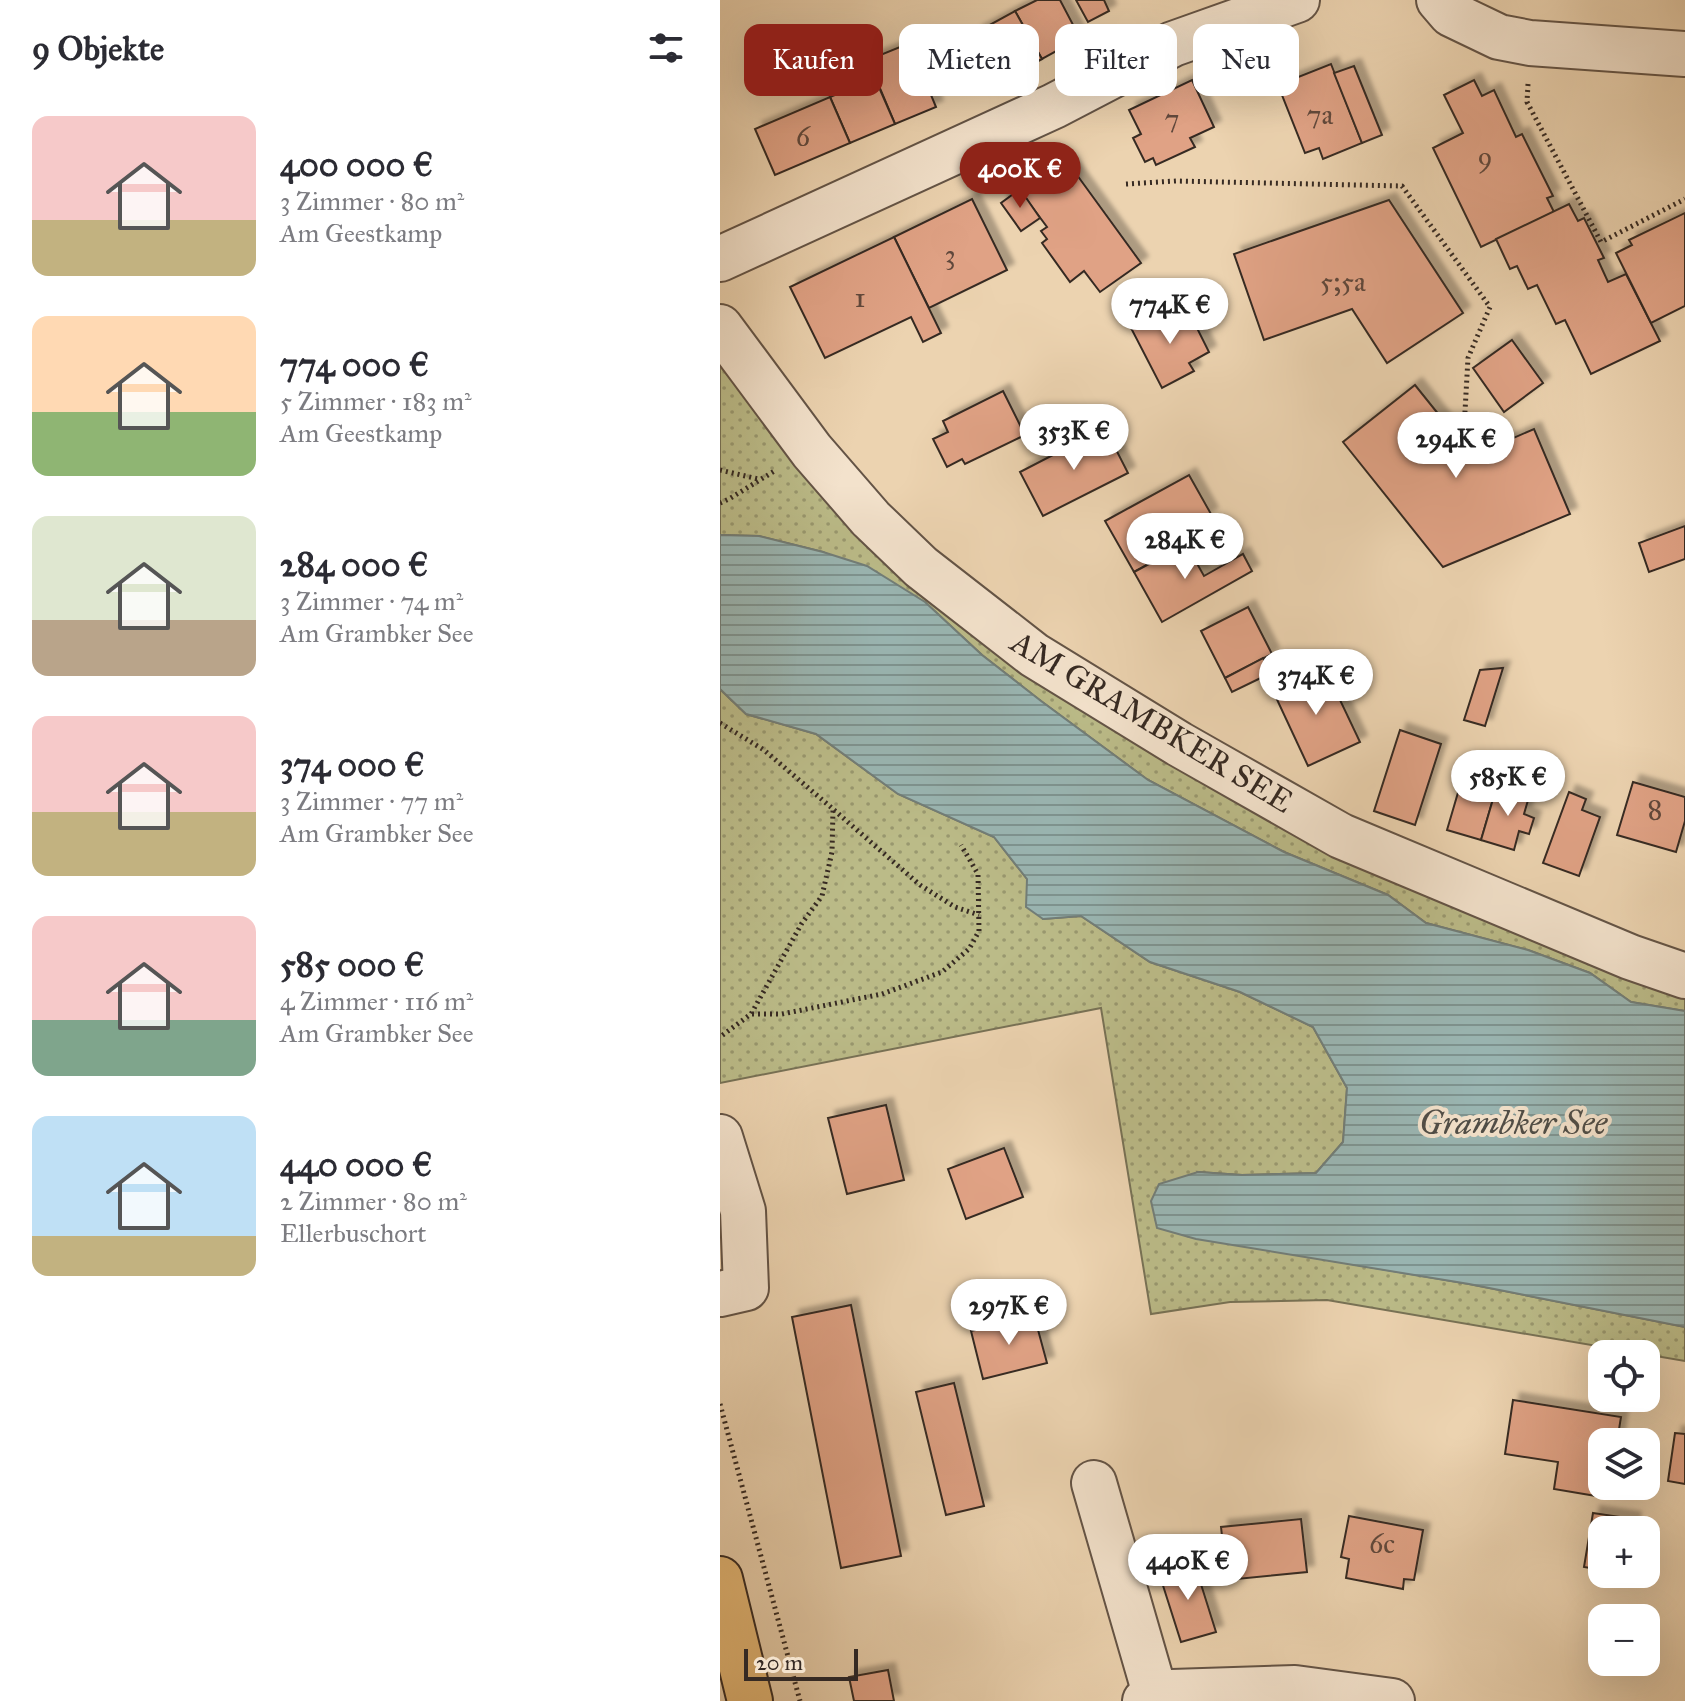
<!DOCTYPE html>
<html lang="de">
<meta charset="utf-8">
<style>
:root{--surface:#fff;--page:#f2f2f3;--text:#2b2b33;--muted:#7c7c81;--accent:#8f2418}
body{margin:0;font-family:"IM FELL Great Primer",serif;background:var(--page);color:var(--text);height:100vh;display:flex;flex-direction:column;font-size:30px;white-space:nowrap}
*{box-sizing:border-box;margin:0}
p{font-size:26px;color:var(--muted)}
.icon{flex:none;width:44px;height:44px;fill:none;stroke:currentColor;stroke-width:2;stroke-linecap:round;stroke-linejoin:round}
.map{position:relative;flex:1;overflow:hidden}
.sheet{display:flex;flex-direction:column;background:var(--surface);width:720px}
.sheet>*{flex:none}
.guide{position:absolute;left:24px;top:24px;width:760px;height:72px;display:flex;gap:16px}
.tools{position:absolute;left:868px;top:1340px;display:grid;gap:16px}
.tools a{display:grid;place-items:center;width:72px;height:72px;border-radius:16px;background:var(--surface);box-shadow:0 8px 32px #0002;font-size:40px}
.scale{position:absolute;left:24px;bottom:20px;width:114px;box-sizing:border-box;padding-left:8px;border:4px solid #362a23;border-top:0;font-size:22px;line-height:28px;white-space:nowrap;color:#362a23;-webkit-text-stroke:6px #f3e2cc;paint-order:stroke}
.price{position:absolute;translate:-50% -68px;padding:0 18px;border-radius:28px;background:#fff;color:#222;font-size:26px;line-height:52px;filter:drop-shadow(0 2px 4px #0008)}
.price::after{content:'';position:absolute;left:50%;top:48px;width:24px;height:18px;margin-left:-12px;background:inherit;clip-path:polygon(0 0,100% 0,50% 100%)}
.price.on{background:var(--accent);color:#fff}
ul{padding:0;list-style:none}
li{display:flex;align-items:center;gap:24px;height:200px;padding:0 32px}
li span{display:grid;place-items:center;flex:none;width:224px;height:160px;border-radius:16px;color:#555}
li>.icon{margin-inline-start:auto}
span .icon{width:96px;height:96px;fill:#fffc;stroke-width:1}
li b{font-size:34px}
h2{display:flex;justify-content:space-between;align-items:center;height:96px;padding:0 32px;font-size:34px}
.pill{padding:0 28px;border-radius:16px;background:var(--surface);box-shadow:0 8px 32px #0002;font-size:28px;line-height:72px}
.pill.on{background:var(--accent);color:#fff}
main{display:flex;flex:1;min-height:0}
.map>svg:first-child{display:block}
.grass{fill:url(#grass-dots);stroke:#787256;stroke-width:2}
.water{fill:url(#water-rules);stroke:#727e79;stroke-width:2}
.building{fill:#e0a285;stroke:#362a23;stroke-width:2;filter:url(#shadow)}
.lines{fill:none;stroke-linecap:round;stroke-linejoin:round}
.minor-casing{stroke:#645446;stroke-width:48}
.major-casing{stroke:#362a23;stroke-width:48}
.path{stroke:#362a23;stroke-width:5;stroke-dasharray:2 4;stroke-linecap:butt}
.minor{stroke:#f3e2cc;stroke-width:44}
.major{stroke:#e6ba78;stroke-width:44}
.labels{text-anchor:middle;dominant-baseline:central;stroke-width:8;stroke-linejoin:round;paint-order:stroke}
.number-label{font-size:28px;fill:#60483c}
.street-label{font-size:32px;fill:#362a23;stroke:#f3e2cc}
.water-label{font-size:34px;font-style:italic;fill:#4f4d47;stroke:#f3e2cc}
</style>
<main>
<section class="sheet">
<h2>9 Objekte<svg class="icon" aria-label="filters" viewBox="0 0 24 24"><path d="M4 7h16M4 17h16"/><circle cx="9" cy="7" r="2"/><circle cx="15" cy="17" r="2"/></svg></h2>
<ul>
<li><span style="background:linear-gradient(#f6c9c9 65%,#c2b280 0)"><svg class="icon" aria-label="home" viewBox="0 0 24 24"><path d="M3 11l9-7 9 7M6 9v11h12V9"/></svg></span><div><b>400 000 €</b><p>3 Zimmer · 80 m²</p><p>Am Geestkamp</p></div></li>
<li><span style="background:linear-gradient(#ffd9b3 60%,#8fb573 0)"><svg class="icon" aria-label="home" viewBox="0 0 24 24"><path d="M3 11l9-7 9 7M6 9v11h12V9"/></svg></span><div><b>774 000 €</b><p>5 Zimmer · 183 m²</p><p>Am Geestkamp</p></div></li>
<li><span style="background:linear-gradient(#dfe7d0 65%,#b9a48a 0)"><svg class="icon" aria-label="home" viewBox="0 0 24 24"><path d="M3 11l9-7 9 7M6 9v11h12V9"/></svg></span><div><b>284 000 €</b><p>3 Zimmer · 74 m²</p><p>Am Grambker See</p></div></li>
<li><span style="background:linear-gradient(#f6c9c9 60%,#c2b280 0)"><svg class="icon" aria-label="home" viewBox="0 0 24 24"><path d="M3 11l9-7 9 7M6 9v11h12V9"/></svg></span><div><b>374 000 €</b><p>3 Zimmer · 77 m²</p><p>Am Grambker See</p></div></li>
<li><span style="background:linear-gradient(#f6c9c9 65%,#7fa58c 0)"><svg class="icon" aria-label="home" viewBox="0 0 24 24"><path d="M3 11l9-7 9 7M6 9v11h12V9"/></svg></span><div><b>585 000 €</b><p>4 Zimmer · 116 m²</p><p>Am Grambker See</p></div></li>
<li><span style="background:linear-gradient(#bfe0f5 75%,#c2b280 0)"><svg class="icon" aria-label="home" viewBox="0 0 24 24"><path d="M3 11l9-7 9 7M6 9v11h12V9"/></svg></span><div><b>440 000 €</b><p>2 Zimmer · 80 m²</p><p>Ellerbuschort</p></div></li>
</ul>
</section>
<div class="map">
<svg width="965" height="1701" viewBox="0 0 965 1701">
<defs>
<pattern id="grass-dots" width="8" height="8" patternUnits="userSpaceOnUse" patternTransform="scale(2)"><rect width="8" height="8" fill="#bb8"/><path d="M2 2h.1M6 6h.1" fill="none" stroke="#99986f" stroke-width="1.8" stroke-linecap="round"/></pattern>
<pattern id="water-rules" width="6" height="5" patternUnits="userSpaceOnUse" patternTransform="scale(2)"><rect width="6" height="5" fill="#9ab6b3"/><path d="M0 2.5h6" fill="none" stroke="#7e9491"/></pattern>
<filter id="shadow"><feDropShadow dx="7" dy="-7" stdDeviation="2" flood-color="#0004"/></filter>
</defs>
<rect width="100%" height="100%" fill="#ecd3b0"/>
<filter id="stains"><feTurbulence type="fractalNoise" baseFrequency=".0025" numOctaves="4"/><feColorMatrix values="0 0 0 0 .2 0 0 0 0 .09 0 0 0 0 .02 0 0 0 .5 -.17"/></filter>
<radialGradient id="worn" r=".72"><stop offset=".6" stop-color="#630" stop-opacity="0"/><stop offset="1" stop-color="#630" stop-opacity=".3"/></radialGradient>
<g class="grass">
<path d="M 0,366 L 79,463 L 276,643 L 965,992 L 965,1011 L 911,1002 L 870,973 L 808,950 L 706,923 L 668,895 L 564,852 L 428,780 L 321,701 L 262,655 L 205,602 L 103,552 L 39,536 L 0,535 Z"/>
<path d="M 0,689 L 26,714 L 96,734 L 178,794 L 274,837 L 307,879 L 323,919 L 361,916 L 430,962 L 520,992 L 593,1027 L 627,1088 L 623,1142 L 596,1173 L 522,1175 L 478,1172 L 549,1250 L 749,1284 L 965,1327 L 965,1361 L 607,1300 L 510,1302 L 431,1314 L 381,1008 L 0,1083 Z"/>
</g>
<path class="water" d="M 0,535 L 39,536 L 103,552 L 147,566 L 205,602 L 262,655 L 321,701 L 428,780 L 564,852 L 668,895 L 706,923 L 808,950 L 870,973 L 911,1002 L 965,1011 L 965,1327 L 749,1284 L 476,1239 L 437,1228 L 431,1201 L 439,1184 L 478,1172 L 522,1175 L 596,1173 L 623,1142 L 627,1088 L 593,1027 L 520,992 L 430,962 L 361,916 L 323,919 L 306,907 L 307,879 L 274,837 L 178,794 L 96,734 L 26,714 L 0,689 Z"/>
<g class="building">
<path d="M 317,0 L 340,0 L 360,38 L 322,59 L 295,11 Z"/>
<path d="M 356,0 L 384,0 L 389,11 L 368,22 Z"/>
<path d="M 295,11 L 322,59 L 282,81 L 255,33 Z"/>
<path d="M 202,38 L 209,56 L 197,61 L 216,107 L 175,124 L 148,60 Z"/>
<path d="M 611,64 L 642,143 L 603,159 L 599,148 L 585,153 L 558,85 Z"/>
<path d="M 634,66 L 662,135 L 642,143 L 614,73 Z"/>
<path d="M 155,78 L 175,124 L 130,143 L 110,97 Z"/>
<path d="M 472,80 L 494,127 L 470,138 L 475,147 L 436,165 L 433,158 L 425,162 L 413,138 L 421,134 L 409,110 Z"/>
<path d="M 754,80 L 762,96 L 774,90 L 796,137 L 802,134 L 833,196 L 827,198 L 834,212 L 761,247 L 713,148 L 743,133 L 724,95 Z"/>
<path d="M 110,97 L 130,143 L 55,175 L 35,129 Z"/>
<path d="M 349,164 L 421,263 L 380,292 L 364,271 L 350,282 L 322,243 L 327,239 L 321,231 L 327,227 L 304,196 Z"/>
<path d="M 300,189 L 320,218 L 301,231 L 281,203 Z"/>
<path d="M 252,199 L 287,270 L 209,308 L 174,237 Z"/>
<path d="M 669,200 L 743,313 L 667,363 L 632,309 L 544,340 L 514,254 Z"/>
<path d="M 849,204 L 858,221 L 864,218 L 884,258 L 878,260 L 888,282 L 906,274 L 940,341 L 871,374 L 845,320 L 836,324 L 817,285 L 808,289 L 797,266 L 790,269 L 776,239 Z"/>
<path d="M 965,213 L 965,306 L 931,323 L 896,253 L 912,245 L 909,240 Z"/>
<path d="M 174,237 L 221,333 L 203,342 L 191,317 L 105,358 L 70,287 Z"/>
<path d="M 453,306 L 464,326 L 474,322 L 489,352 L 469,363 L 474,371 L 442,388 L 411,328 Z"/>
<path d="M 792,340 L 823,383 L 784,412 L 753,368 Z"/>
<path d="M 695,385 L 752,456 L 814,429 L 850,514 L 723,567 L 623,442 Z"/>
<path d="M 283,391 L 305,435 L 245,464 L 242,459 L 227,467 L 213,439 L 228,432 L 223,421 Z"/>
<path d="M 385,428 L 408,473 L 323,516 L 300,472 Z"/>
<path d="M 469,475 L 491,514 L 459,532 L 466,544 L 414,572 L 385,521 Z"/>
<path d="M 965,526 L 965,559 L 929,572 L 919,543 Z"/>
<path d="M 466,544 L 484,576 L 523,554 L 532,571 L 442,622 L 414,572 Z"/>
<path d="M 528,607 L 552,654 L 505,678 L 481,631 Z"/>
<path d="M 543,658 L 551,673 L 512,692 L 505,678 Z"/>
<path d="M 783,668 L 765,726 L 744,720 L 760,670 Z"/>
<path d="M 600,669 L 608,685 L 612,683 L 640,742 L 588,766 L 553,691 Z"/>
<path d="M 680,730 L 721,744 L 695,825 L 654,811 Z"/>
<path d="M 742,779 L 776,789 L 761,840 L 727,830 Z"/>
<path d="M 913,782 L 965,797 L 965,821 L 956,852 L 897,835 Z"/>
<path d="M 795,785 L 811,790 L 804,814 L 814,818 L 809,834 L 799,831 L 794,850 L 761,840 L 776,789 L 793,794 Z"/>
<path d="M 849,792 L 866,799 L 862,810 L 880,817 L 859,876 L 823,863 Z"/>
<path d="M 166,1105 L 184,1180 L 127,1194 L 108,1118 Z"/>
<path d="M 284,1148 L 303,1197 L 246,1219 L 228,1169 Z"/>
<path d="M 131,1305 L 181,1556 L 121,1568 L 72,1317 Z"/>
<path d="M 314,1315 L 327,1363 L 263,1379 L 251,1331 Z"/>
<path d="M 234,1383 L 264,1506 L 226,1515 L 196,1392 Z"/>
<path d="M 793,1400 L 901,1417 L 897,1442 L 882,1442 L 882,1486 L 890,1486 L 888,1498 L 834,1489 L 838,1462 L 785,1454 Z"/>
<path d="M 955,1433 L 965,1434 L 965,1484 L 948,1481 Z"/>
<path d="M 873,1513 L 914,1519 L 912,1530 L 882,1530 L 882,1570 L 864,1567 Z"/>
<path d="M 629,1516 L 703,1530 L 694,1580 L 684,1579 L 683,1589 L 626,1578 L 629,1559 L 621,1557 Z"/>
<path d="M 581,1519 L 587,1572 L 507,1580 L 501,1527 Z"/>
<path d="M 474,1562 L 496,1632 L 461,1642 L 439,1573 Z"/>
<path d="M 168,1670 L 174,1701 L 134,1701 L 129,1677 Z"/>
</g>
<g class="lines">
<g class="minor-casing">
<g id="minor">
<path d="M 719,0 L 731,14 L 779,37 L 810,43 L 965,54"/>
<path d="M 0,259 L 334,106 L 453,44 L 577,0"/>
<path d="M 0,327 L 92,451 L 151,519 L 201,567 L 314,655 L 459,744 L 621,836 L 910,957 L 965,976"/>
<path d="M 0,1137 L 23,1211 L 26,1288 L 0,1294"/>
<path d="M 374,1483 L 436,1697"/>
<path d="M 425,1701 L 452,1692 L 575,1688 L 672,1701"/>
</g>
</g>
<g class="major-casing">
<path id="major" d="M 0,1579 L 30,1701"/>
</g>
<g class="path">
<path d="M 808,84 L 807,102 L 881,242 L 965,199"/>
<path d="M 406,184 L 456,181 L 682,186 L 770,307 L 748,358 L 744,429"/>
<path d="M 0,470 L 38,479"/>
<path d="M 0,503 L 9,499 L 56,470"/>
<path d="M 0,723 L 44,750 L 113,809 L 112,852 L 102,896 L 82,923 L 31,1014 L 0,1037"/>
<path d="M 114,810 L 200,885 L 235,907 L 259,915"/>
<path d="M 32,1014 L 62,1014 L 162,994 L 222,972 L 249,949 L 259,931 L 258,874 L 241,845"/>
<path d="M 0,1404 L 80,1701"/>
</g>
<use href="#minor" class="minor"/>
<use href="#major" class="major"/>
</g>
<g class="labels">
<g class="number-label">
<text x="600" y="114">7a</text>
<text x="452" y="118">7</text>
<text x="83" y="136">6</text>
<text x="765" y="156">9</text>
<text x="230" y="254">3</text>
<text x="623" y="281">5;5a</text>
<text x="140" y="297">1</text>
<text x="935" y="809">8</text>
<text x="662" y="1543">6c</text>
</g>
<g class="street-label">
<text transform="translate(432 722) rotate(31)">AM GRAMBKER SEE</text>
</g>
<g class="water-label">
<text x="793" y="1122">Grambker See</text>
</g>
</g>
<rect width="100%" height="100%" filter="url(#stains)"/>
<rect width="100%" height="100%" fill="url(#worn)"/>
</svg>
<div class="tools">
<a><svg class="icon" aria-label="locate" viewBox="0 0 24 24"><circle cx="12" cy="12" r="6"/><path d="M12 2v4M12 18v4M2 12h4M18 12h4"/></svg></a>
<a><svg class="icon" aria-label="layers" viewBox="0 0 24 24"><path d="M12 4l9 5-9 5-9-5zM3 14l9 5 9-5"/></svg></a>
<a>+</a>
<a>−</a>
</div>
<div class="scale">20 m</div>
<b class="price on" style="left:300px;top:210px">400K €</b>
<b class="price" style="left:450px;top:346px">774K €</b>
<b class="price" style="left:354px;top:472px">353K €</b>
<b class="price" style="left:736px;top:480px">294K €</b>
<b class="price" style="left:465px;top:581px">284K €</b>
<b class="price" style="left:596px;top:717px">374K €</b>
<b class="price" style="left:788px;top:818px">585K €</b>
<b class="price" style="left:289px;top:1347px">297K €</b>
<b class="price" style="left:468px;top:1602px">440K €</b>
<div class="guide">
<a class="pill on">Kaufen</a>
<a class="pill">Mieten</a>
<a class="pill">Filter</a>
<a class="pill">Neu</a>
</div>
</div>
</main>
